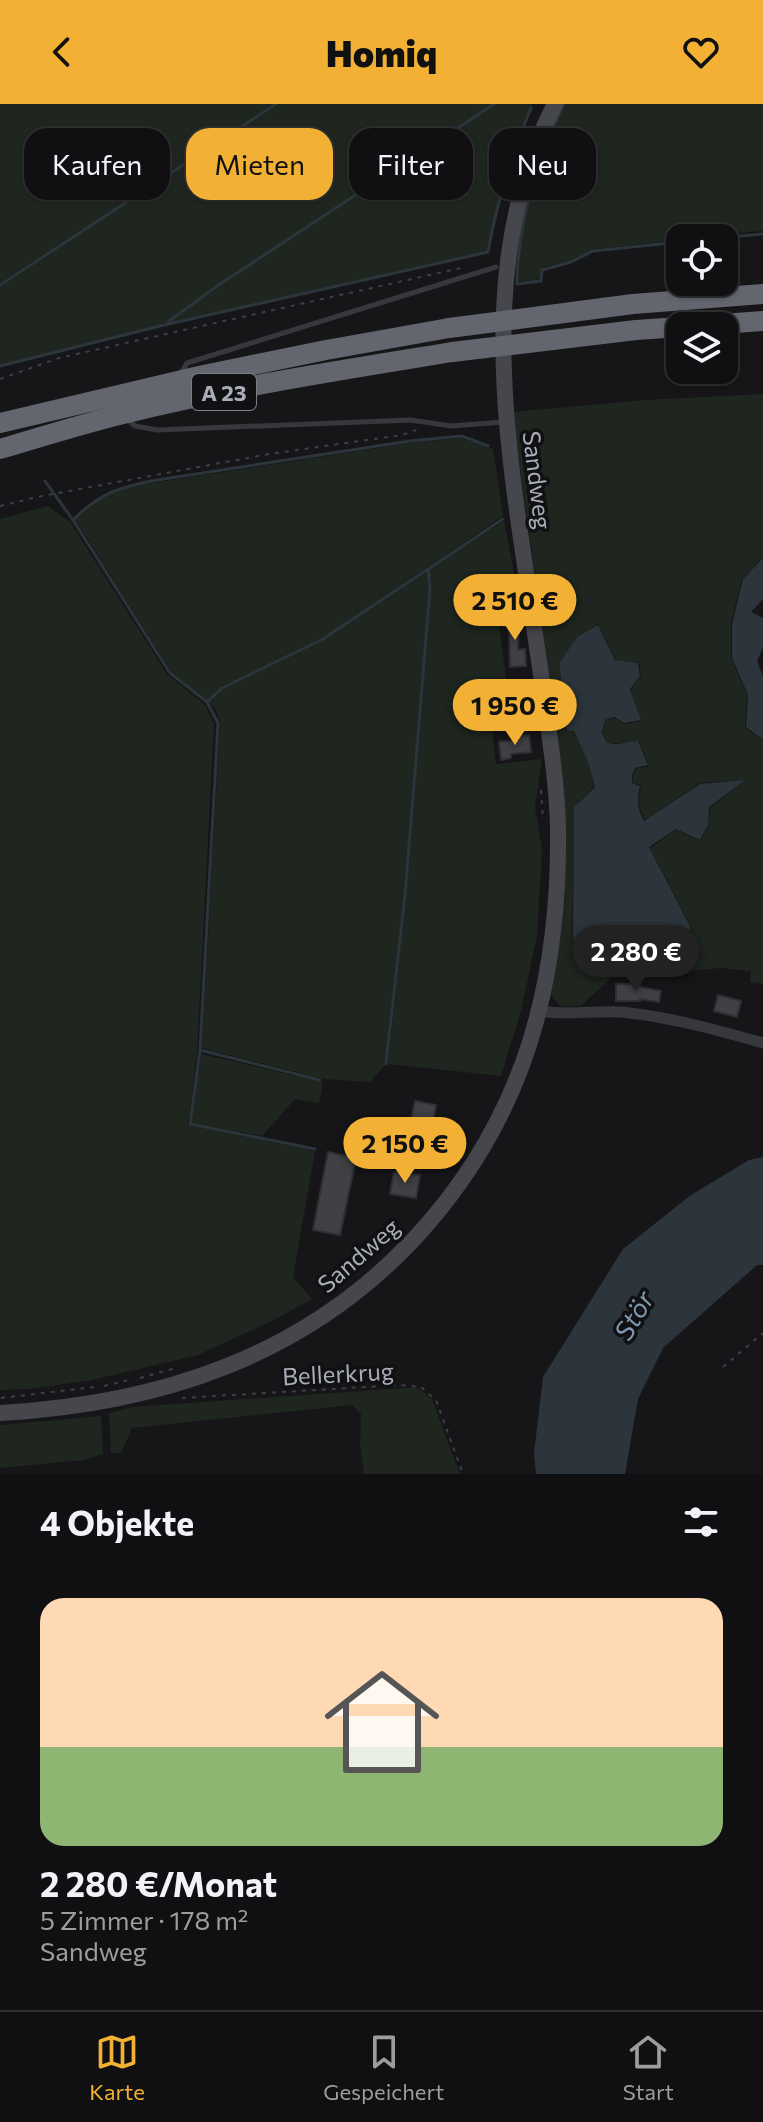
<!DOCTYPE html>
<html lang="de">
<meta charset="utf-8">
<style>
:root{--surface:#101012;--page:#19191b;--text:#f1f3f6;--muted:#9c9d9f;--line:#303032;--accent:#f2b134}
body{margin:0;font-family:Commissioner,sans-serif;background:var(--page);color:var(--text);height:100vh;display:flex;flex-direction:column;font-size:30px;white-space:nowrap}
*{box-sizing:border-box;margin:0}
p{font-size:26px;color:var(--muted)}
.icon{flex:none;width:44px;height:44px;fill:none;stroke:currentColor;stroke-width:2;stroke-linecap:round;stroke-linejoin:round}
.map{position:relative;height:1370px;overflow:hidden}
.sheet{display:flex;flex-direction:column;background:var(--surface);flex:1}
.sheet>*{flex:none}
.banner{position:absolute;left:24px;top:24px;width:716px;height:72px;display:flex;gap:16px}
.buttons{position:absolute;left:666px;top:120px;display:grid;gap:16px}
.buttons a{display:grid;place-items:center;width:72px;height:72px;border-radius:16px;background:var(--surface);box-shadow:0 2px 6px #0004,0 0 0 2px var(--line);font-size:40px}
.price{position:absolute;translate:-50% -68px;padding:0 18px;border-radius:28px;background:var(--accent);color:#111;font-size:26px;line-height:52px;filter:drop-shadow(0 2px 4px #0008)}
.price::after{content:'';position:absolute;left:50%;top:48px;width:24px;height:18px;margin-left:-12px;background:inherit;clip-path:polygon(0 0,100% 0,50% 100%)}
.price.on{background:#222;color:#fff}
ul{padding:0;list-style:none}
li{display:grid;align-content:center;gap:16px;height:424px;padding:0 40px}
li+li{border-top:2px solid var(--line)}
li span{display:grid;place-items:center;height:248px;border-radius:24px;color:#555}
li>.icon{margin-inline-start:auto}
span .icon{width:144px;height:144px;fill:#fffc;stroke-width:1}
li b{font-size:34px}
h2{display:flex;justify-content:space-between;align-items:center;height:96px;padding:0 40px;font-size:34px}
.tag{padding:0 28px;border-radius:24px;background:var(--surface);box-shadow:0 2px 6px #0004,0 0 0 2px var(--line);font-size:28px;line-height:72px}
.tag.on{background:var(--accent);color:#111}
header{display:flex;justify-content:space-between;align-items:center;height:104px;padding:0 40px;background:var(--accent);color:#111;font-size:36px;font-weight:800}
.tab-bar{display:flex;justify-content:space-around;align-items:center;height:112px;border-top:2px solid var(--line);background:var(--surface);font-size:22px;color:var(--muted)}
.tab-bar a{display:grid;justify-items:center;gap:4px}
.tab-bar .on{color:var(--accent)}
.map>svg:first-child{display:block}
.green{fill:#1e261f}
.water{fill:#2c353c}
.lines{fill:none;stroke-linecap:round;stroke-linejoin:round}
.stream{stroke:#2c353c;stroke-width:3}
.building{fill:#404145;stroke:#303034;stroke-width:2}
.path{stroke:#3d3f44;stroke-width:2;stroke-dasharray:4 6;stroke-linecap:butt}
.lane{stroke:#37383d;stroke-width:5}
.street{stroke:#37383d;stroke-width:11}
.secondary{stroke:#45474d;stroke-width:16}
.highway{stroke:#63666e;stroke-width:20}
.highway-bridge{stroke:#63666e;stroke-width:20}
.labels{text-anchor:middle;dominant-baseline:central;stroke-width:7;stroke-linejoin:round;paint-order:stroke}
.shield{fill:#111113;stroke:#7b7e86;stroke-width:2}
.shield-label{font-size:22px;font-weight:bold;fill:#a8adb8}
.street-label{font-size:24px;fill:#a8adb8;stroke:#111113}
.water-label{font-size:26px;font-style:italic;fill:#7f9bb3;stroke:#111113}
</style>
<header><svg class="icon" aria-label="back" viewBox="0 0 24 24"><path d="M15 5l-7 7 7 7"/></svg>Homiq<svg class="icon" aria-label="heart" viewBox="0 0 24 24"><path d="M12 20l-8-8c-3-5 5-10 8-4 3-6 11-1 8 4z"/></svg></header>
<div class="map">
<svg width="763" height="1370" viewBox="0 0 763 1370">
<rect width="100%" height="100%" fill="#161618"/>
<g class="green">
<path d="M 0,0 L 274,0 L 0,179 Z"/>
<path d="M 279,0 L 492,0 L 216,181 L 164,220 L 0,261 L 0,182 Z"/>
<path d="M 495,0 L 532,0 C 511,48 497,96 488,147 L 168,219 L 217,182 Z"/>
<path d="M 566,0 L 763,0 L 763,127 L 680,134 L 680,136 L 594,145 L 572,156 L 541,164 L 540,175 L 519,178 C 519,117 538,54 566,0 Z"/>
<path d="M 763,290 L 763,453 L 742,475 L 731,519 L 731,554 L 747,591 L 745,624 L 763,637 L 763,880 L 750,878 L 751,867 L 720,864 L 673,869 L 665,856 L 681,846 L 692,824 L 650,744 L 676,726 L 701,737 L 708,721 L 710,704 L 745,676 L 700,679 L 645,716 C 638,705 638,694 641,681 L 633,679 L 633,671 L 636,665 L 649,662 L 639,637 C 626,636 618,642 606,638 L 603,628 L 605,617 L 614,614 L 626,620 L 641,617 L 631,585 L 641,572 L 639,559 L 616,556 L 598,520 L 578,532 L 559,559 L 566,627 L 574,628 L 588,658 L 594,682 L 574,703 L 572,835 L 584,856 L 614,871 L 581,902 L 560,902 L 551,890 L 562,818 L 566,726 L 558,634 L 512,308 L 645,296 Z"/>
<path d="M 461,334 L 493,345 L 503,412 L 324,533 L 222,582 L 207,596 L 172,569 L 75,415 C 102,389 116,387 152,379 L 410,339 Z"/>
<path d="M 48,402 L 71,419 L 167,570 L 205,601 L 214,620 L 197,949 L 188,1021 L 315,1047 L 293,1173 L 312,1195 L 272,1217 L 198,1251 L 92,1276 L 30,1285 L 0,1286 L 0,415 Z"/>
<path d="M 504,417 L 522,508 L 498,512 L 506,575 L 487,577 L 496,660 L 542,655 L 535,703 L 542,746 L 537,832 L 521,907 L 501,972 L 388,960 L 406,792 L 431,484 L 429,465 Z"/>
<path d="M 428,467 L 429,484 L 404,791 L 385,961 L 370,978 L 324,975 L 202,944 L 220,619 L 217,607 L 209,598 L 223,585 L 324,536 Z"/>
<path d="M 201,950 L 323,978 L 319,999 L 295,995 L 262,1032 L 191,1019 Z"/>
<path d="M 403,1284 L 418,1284 L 432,1295 L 460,1370 L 364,1370 L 360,1339 L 361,1310 L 352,1301 L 132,1324 L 121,1349 L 111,1349 L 109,1309 L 132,1303 Z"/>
<path d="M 101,1312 L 103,1350 L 84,1356 L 0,1364 L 0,1321 Z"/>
</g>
<g class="water">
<path d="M 763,454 L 763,495 L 751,508 L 763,514 L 763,543 L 757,557 L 763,573 L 763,636 L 746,623 L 748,591 L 732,554 L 732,520 L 743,475 Z"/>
<path d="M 598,521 L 615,556 L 638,559 L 640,572 L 630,585 L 641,616 L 625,619 L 614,613 L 605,616 L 602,628 L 606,638 C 618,643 625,637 638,637 L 648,661 L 635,664 L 632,671 L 632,679 L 640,682 C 637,695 637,705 644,717 L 700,680 L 745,676 L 709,703 L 708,721 L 700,736 L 676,725 L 649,743 L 691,824 L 681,845 L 648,865 L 614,869 L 584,856 L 573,835 L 574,703 L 595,683 L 588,658 L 574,627 L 567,627 L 559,559 L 578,532 Z"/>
<path d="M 763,1053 L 763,1161 L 757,1161 L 663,1244 L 638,1295 L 625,1370 L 536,1370 L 534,1349 L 543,1273 L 623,1145 L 691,1091 L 749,1056 Z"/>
</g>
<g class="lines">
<g class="stream">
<path d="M 564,0 C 537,56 518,117 517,180 L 541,177 L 542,166 L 571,158 L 593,147 L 680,138"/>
<path d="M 719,134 L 763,130"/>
<path d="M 0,181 L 276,0"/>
<path d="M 168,218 L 217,182 L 494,0"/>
<path d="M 0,262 L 164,221 L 488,148 C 497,98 511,51 531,4"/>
<path d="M 45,377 L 73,416 L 170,569 L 207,598 L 218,619 L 200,946 L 320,976"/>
<path d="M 73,416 C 100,389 116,385 151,377 L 410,337 L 462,332 L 488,342"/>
<path d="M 207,598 L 222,584 L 323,535 L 503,415"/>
<path d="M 200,946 L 190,1020 L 315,1045"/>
<path d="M 386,960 L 405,791 L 430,484 L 428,465"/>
</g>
</g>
<g class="building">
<path d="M 519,511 L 518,546 L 525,545 L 526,562 L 510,563 L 509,521 L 504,522 L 502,513 Z"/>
<path d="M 529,631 L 531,648 L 511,650 L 511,654 L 501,656 L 499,638 L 518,636 L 517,632 Z"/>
<path d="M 616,880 L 640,880 L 640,883 L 661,887 L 659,898 L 640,895 L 640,897 L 616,897 Z"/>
<path d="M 718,891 L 741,897 L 737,913 L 714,907 Z"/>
<path d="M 415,997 L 436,1001 L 430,1034 L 408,1030 Z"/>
<path d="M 367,1015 L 408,1025 L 404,1042 L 363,1032 Z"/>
<path d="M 328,1048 L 356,1054 L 340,1131 L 313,1126 Z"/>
<path d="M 394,1068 L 420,1071 L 416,1094 L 390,1090 Z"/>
</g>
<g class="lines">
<g class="path">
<path d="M 0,275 L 59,254 L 461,164"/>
<path d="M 0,402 L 42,392 L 269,350 L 402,331 L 416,326"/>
<path d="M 541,686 L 543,715"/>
<path d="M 723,1263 L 763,1229"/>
<path d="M 140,1274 L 176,1264"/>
<path d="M 104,1282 L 133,1275"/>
<path d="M 1,1294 L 94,1283"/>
<path d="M 182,1294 L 399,1281 L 421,1283 L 436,1296 L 463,1370"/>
</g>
<g class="lane">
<path d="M 181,269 L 187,259 L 496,163"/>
<path d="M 128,316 L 135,322 L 157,326 L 410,316 L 451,322 L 503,318"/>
</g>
<path class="street" d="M 540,907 C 567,912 595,906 622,908 C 670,913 717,926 763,939"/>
<path class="secondary" d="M 0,1309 C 159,1300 304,1253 415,1134 C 524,1016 560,881 558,724 C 557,677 549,630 543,584 C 535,530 527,475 519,421 C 499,280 487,130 555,0"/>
<g class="highway">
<path d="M 693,222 L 763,217"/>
<path d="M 0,319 L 199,272 L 326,246 L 449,224"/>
<path d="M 0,345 C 41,333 82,320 123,310 C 231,283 342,266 452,248"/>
</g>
<g class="highway-bridge">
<path d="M 449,224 L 633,200 L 763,190"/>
<path d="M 452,248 L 636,226 L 680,223"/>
</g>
</g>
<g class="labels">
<rect class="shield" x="192" y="270" width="64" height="36" rx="6"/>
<g class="shield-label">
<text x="224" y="288">A 23</text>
</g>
<g class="street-label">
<text transform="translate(538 376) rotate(83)">Sandweg</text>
<text transform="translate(358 1151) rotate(-41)">Sandweg</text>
<text transform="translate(338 1269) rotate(-3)">Bellerkrug</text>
</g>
<g class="water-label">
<text transform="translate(633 1211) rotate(-60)">Stör</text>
</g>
</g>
</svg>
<div class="buttons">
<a><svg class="icon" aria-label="locate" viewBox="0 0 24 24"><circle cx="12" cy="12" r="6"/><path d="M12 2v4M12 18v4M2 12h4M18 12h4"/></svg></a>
<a><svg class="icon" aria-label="layers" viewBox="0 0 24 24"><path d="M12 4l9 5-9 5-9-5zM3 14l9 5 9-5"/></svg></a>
</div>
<b class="price" style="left:515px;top:538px">2 510 €</b>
<b class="price" style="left:515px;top:643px">1 950 €</b>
<b class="price on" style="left:636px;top:889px">2 280 €</b>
<b class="price" style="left:405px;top:1081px">2 150 €</b>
<div class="banner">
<a class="tag">Kaufen</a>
<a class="tag on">Mieten</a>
<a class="tag">Filter</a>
<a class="tag">Neu</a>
</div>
</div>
<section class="sheet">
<h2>4 Objekte<svg class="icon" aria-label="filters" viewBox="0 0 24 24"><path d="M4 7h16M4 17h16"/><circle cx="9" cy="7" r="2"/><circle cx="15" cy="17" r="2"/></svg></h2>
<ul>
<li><span style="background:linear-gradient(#ffd9b3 60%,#8fb573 0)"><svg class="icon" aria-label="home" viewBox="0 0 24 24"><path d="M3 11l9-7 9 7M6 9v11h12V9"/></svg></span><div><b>2 280 €/Monat</b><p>5 Zimmer · 178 m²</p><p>Sandweg</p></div></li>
</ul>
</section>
<nav class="tab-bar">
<a class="on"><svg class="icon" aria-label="map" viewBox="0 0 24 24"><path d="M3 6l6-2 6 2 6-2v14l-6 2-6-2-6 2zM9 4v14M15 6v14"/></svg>Karte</a>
<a><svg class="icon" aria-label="saved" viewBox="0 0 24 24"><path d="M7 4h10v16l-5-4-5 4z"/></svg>Gespeichert</a>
<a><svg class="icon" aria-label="home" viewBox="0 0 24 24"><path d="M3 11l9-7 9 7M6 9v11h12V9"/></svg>Start</a>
</nav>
